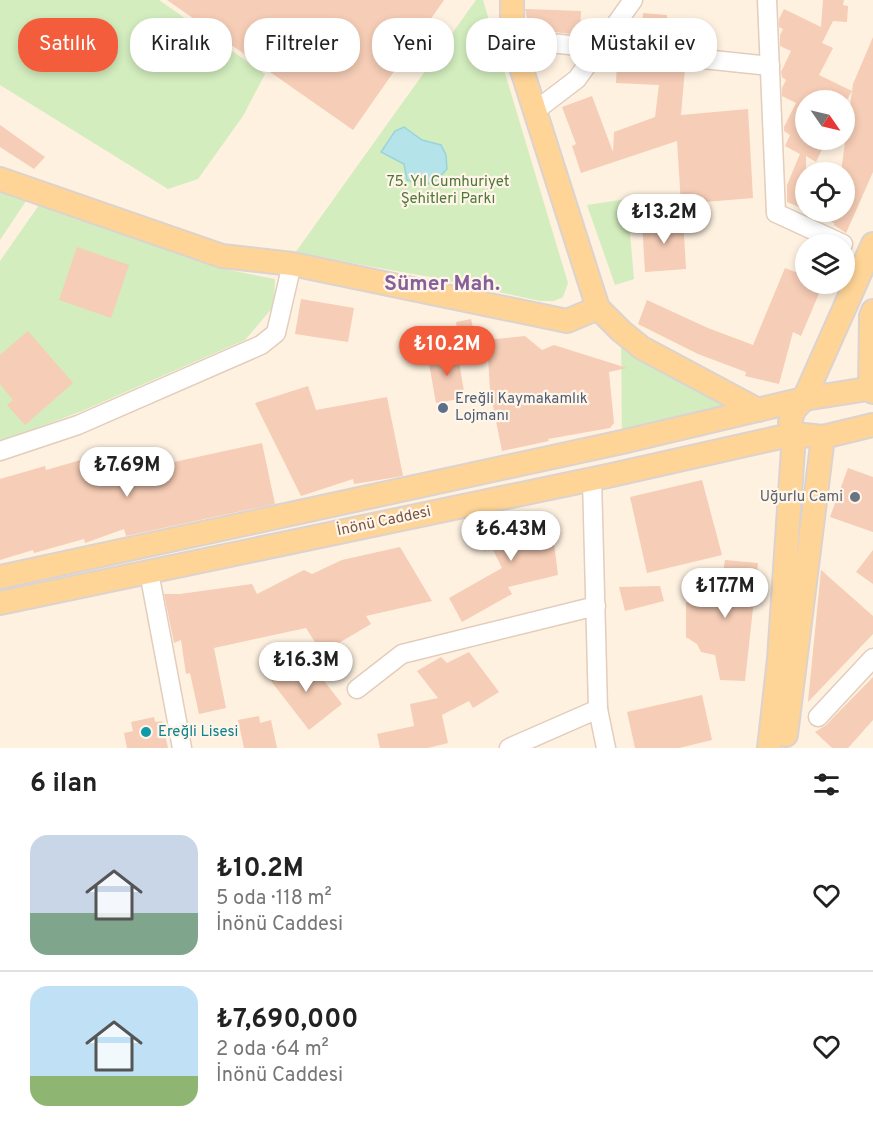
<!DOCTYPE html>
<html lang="tr">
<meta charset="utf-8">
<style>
:root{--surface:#fff;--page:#f6f6f6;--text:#222;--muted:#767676;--line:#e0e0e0;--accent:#f35d3b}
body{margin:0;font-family:Overpass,sans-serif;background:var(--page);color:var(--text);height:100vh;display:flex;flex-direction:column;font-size:22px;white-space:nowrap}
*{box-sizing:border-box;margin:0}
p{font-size:20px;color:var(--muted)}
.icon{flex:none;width:33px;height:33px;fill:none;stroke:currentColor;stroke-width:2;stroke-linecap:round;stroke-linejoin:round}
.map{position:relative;height:748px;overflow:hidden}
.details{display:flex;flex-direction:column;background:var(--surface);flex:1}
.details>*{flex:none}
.guide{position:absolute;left:18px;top:18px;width:837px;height:54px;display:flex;gap:12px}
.needle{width:39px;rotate:124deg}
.buttons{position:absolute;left:795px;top:90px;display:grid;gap:12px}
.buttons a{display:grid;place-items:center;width:60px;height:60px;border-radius:50%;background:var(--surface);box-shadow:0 3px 9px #0003;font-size:30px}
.price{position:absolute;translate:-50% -51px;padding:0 14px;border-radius:21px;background:#fff;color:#222;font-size:20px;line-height:39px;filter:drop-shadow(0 2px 3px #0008)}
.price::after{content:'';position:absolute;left:50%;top:36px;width:18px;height:14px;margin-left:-9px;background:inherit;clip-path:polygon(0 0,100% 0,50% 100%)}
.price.on{background:var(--accent);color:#fff}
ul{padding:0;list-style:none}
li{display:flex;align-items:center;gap:18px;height:150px;padding:0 30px}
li+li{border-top:2px solid var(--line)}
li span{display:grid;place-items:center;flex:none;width:168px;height:120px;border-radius:18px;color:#555}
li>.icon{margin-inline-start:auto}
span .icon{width:72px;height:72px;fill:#fffc;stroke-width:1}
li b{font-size:26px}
h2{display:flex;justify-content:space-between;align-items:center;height:72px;padding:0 30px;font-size:26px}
.pill{padding:0 21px;border-radius:24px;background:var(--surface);box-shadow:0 3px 9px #0003;font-size:21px;line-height:54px}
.pill.on{background:var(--accent);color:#fff}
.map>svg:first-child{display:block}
.green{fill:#d3edbe}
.water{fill:#b4e3e9;stroke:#99d4dc;stroke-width:1.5}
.building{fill:#f6cdb6}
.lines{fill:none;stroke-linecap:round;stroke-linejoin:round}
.minor-casing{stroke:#e3cdbc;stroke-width:21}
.major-casing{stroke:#dcd3cf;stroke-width:26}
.minor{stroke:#fff;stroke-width:18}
.major{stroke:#ffd497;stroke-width:22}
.service-dot{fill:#5c6f8a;stroke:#fff5e9;stroke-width:2}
.worship-dot{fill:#6b7280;stroke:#fff5e9;stroke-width:2}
.culture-dot{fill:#0f9aa8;stroke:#fff5e9;stroke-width:2}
.labels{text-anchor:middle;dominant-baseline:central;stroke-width:4.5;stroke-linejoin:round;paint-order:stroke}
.park-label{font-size:15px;fill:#4e783a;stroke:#fff5e9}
.service-label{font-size:15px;fill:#4e5e75;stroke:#fff5e9;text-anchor:start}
.worship-label{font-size:15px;fill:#5b616d;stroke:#fff5e9;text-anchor:end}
.street-label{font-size:15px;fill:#775545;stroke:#fff5e9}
.culture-label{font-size:15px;fill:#0d838f;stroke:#fff5e9;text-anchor:start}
.district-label{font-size:21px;font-weight:bold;fill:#85609b;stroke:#fff5e9}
</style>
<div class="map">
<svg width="873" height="748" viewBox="0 0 873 748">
<rect width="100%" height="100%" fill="#fef1e0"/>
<g class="green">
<path d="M 0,0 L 159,0 L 265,74 L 243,116 L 198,179 L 168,189 L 0,85 Z"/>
<path d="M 476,0 L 483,0 L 568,283 L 563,297 L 554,301 L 540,301 L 430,277 L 295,253 Z"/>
<path d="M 0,192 L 28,198 L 0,240 Z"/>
<path d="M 653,195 L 659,198 L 661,207 L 641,211 L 629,222 L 634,279 L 615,285 L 587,205 Z"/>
<path d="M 39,205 L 224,269 L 275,279 L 274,306 L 245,340 L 82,411 L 0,442 L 0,261 Z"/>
<path d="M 621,331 L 758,410 L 622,442 Z"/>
</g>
<path class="water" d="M 404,127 L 422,140 L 441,145 L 446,155 L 447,169 C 432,186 429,187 407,180 L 404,164 L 381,152 L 395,131 Z"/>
<g class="building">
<path d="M 167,0 L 444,0 L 353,130 Z"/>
<path d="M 823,0 L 844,0 L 843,5 L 848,6 L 847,22 L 833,21 L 822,43 L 833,48 L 819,75 L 852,91 L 847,100 L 806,100 L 806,140 L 818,140 L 825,143 L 816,162 L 806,156 L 806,210 L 787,202 L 787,185 L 800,154 L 785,146 L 790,135 L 784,131 L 784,127 L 796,103 L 782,96 L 782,88 L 786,80 L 782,77 L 781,72 L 791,51 L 780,46 L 780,35 L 783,29 L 779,27 L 779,19 L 784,9 L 821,27 Z"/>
<path d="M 525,9 L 581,11 L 580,35 L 529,29 Z"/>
<path d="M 643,13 L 667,15 L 667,21 L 696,24 L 694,45 L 641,41 Z"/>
<path d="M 873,37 L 873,172 L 846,233 L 834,225 L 834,223 L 808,212 L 844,212 L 844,172 L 841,172 L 853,84 Z"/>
<path d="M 617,61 L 685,68 L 681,115 L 748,109 L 753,198 L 681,204 L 677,141 L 581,173 L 572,146 L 576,144 L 562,107 L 592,96 L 613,152 L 614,132 L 655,117 L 659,85 L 616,83 Z"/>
<path d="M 0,125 L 45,157 L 34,169 L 0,147 Z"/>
<path d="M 683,218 L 686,269 L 645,272 L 642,221 Z"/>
<path d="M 77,247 L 129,265 L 111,318 L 59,300 Z"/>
<path d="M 785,268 L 806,276 L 806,284 L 823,284 L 801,336 L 793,332 L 779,384 L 745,376 L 746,372 L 698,354 L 638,324 L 647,300 L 708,328 L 753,345 Z"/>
<path d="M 301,299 L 354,308 L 348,342 L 295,334 Z"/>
<path d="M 471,319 L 474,332 L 458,334 L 456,322 Z"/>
<path d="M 28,331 L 73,383 L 25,425 L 7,405 L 13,400 L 0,384 L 0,355 Z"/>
<path d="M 525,336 L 542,350 L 554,345 L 627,368 L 609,372 L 614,423 L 610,428 L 548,439 L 549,441 L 502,451 L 490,391 L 487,340 Z"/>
<path d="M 447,349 L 457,349 L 465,398 L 436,403 L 428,358 L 443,354 Z"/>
<path d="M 308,386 L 316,410 L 387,397 L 403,476 L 354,484 L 353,479 L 301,496 L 255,403 Z"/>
<path d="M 262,443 L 275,504 L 126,536 L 124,529 L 85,543 L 84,539 L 34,553 L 33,550 L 0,560 L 0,479 L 45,466 L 46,470 L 81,460 L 86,468 L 149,458 L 151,467 Z"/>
<path d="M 848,468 L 873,477 L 873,532 L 830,517 Z"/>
<path d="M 702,480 L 722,555 L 647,573 L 630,497 Z"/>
<path d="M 550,513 L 558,575 L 508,587 L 512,594 L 462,622 L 449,598 L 502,568 L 492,548 L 484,551 L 477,528 Z"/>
<path d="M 400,547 L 432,601 L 366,616 L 371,624 L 322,653 L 306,628 L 214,648 L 226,708 L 199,714 L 190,673 L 186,674 L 181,640 L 174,643 L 164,594 L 180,594 L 252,584 L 257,594 L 304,570 L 312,574 L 342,560 Z"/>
<path d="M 873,550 L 873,584 L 856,572 Z"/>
<path d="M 725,560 L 758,563 L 745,681 L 720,680 L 715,655 L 701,652 L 697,644 L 686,637 L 686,602 L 694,600 L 703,585 L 721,584 Z"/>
<path d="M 821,570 L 873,616 L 873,634 L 808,702 Z"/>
<path d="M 660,586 L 664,601 L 625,611 L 619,587 Z"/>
<path d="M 469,652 L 499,692 L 473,708 L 469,701 L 442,715 L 448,743 L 428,748 L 380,748 L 377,734 L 414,726 L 410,704 L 438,698 L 417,671 L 441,657 L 447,663 Z"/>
<path d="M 304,655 L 342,704 L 309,730 L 271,681 Z"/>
<path d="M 873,677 L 873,720 L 848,748 L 832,748 L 815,732 L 826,725 Z"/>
<path d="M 702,695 L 712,740 L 679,748 L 635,748 L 627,712 Z"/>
<path d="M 259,716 L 260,723 L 271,720 L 277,748 L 244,748 L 238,720 Z"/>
<path d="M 154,717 L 155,722 L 162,721 L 168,748 L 127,748 L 124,733 L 133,731 L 131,722 Z"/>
</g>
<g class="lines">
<g class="minor-casing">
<g id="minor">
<path d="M 767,0 L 776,213 L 843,244"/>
<path d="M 512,39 L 770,66"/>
<path d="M 535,111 L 577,79 L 633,0"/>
<path d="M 0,451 L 78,425 L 261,345 L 276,333 L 292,264"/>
<path d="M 592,479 L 598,709 L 606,748"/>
<path d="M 149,572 L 182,748"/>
<path d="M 357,689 L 402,654 L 596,606"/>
<path d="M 818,717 L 873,658"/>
<path d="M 509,748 L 598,709"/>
</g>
</g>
<g class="major-casing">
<g id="major">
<path d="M 512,0 L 512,39 L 598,308 L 621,331 L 642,348 L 758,410"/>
<path d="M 0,179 L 222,256 L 292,264 L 567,321 L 598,308"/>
<path d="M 873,311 L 871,316 L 870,388 L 873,392"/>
<path d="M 0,577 L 622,442 L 804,399 L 873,388"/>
<path d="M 0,603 L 612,475 L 794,434 L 823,437 L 873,425"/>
<path d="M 786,735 L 823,437"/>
<path d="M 769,748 L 779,659 L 794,434 L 790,422 L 794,410 L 804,399 L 873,244"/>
</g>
</g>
<use href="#minor" class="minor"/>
<use href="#major" class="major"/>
</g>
<circle class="service-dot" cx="443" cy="408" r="6"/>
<circle class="worship-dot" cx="855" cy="497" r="6"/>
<circle class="culture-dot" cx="146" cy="732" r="6"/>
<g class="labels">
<g class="park-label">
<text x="448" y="182">75. Yıl Cumhuriyet<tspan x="448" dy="17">Şehitleri Parkı</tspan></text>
</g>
<g class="service-label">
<text x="455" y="399">Ereğli Kaymakamlık<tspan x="455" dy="17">Lojmanı</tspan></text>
</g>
<g class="worship-label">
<text x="843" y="497">Uğurlu Cami</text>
</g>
<g class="street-label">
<text transform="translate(384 522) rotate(-12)">İnönü Caddesi</text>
</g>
<g class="culture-label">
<text x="158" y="732">Ereğli Lisesi</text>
</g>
<g class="district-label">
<text x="442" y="284">Sümer Mah.</text>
</g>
</g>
</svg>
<div class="buttons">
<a><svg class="needle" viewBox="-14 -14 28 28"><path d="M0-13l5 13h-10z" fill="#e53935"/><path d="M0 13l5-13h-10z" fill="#767676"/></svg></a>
<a><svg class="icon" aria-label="locate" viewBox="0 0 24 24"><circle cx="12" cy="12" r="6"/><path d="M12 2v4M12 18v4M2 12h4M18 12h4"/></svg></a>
<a><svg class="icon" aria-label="layers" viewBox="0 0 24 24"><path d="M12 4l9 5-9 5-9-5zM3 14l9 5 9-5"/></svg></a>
</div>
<b class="price" style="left:664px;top:245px">₺13.2M</b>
<b class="price on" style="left:447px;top:377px">₺10.2M</b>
<b class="price" style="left:127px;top:498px">₺7.69M</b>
<b class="price" style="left:511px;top:562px">₺6.43M</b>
<b class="price" style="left:725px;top:619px">₺17.7M</b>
<b class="price" style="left:306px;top:693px">₺16.3M</b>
<div class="guide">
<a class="pill on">Satılık</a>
<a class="pill">Kiralık</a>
<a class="pill">Filtreler</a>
<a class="pill">Yeni</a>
<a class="pill">Daire</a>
<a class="pill">Müstakil ev</a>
</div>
</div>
<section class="details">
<h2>6 ilan<svg class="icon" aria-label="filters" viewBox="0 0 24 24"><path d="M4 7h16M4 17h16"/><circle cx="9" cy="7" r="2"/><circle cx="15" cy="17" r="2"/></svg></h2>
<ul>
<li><span style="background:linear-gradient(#c9d6e8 65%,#7fa58c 0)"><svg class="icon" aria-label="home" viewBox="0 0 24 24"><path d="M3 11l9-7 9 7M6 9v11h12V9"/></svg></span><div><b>₺10.2M</b><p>5 oda · 118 m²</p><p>İnönü Caddesi</p></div><svg class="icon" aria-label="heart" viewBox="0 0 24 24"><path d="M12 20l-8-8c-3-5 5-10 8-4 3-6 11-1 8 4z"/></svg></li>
<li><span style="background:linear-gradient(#bfe0f5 75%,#8fb573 0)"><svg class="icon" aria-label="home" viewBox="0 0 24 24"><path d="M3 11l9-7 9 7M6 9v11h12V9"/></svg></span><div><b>₺7,690,000</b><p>2 oda · 64 m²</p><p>İnönü Caddesi</p></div><svg class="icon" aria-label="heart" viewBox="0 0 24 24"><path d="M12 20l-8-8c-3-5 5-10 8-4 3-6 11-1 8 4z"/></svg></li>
</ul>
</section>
